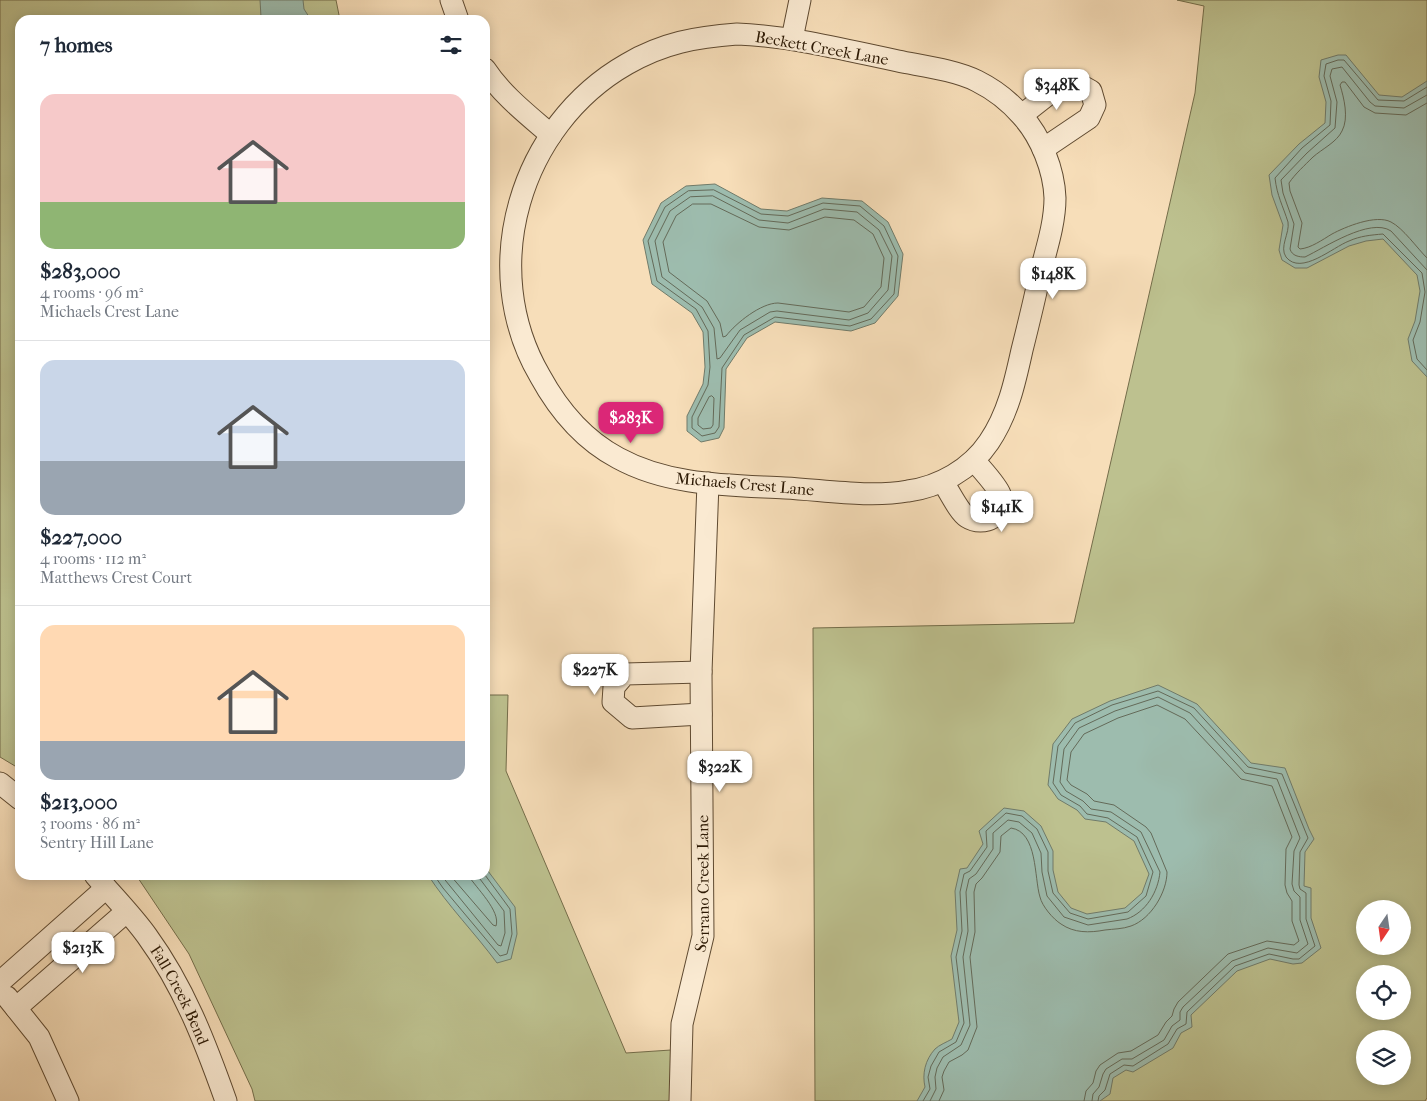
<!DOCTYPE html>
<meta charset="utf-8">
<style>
:root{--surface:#fff;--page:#f2f2f3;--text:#1f2937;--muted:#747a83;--line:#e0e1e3;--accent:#db2777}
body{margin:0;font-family:"IM FELL French Canon",serif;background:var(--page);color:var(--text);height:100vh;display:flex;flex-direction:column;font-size:19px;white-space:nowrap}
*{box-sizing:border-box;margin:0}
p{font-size:16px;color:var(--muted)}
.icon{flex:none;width:28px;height:28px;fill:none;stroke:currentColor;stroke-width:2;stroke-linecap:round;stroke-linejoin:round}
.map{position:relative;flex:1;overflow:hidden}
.panel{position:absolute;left:15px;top:15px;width:475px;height:865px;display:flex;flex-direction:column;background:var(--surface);border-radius:15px;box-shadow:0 2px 12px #0003}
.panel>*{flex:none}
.needle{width:32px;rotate:193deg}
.controls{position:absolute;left:1356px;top:900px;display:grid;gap:10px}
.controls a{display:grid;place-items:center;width:55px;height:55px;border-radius:50%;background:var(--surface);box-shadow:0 2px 12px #0003;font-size:25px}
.price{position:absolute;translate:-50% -42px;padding:0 11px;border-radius:10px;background:#fff;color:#222;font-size:16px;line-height:32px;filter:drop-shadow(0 1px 2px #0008)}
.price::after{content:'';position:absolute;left:50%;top:30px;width:15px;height:11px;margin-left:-8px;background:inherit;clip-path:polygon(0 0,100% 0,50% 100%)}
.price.current{background:var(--accent);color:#fff}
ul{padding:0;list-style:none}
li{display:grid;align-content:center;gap:10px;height:265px;padding:0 25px}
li+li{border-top:1px solid var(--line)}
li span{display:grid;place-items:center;height:155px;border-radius:15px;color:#555}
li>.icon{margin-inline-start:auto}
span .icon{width:90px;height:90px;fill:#fffc;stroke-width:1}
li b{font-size:21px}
h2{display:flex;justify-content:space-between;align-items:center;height:60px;padding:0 25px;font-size:21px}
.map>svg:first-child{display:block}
.green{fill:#bdc18f;stroke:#746d4a;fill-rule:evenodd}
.water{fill:#9dbcae;stroke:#707b6a}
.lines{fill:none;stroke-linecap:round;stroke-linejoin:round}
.shore{stroke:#646a59;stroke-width:1}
.minor-casing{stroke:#5f4a31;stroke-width:23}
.minor{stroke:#faead2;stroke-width:21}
.labels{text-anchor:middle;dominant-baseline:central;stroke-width:4.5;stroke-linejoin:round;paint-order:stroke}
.street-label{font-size:16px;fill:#2c1904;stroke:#faead2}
</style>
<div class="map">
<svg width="1427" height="1101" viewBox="0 0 1427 1101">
<rect width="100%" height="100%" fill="#f7deb9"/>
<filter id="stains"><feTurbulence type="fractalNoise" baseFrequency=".004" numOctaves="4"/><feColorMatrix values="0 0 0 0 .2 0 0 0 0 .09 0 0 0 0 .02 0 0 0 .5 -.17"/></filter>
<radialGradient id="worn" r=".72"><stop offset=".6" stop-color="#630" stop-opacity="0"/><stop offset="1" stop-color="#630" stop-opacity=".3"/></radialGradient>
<g class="green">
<path d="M 0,0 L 336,0 L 340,20 L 20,20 L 20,769 L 0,757 Z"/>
<path d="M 1177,0 L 1427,0 L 1427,1098 L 1425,1101 L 815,1101 L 813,628 L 1074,623 L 1195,93 L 1204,6 ZM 1365,909 L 1402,909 L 1402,946 L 1365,946 ZM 1365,974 L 1402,974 L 1402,1011 L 1365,1011 ZM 1365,1039 L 1402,1039 L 1402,1076 L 1365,1076 Z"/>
<path d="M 485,695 L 508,695 L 506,771 L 626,1053 L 671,1050 L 670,1101 L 255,1101 L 252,1089 L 189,954 L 136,875 L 485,875 Z"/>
</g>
<g class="water">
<path d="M 260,0 L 303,0 L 304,9 L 311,20 L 263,20 L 261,17 Z"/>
<path d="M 1338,55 L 1346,55 L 1379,95 L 1402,97 L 1427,81 L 1427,377 L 1412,361 L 1408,339 L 1415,321 L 1420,291 L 1417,275 L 1383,239 L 1366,241 L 1349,246 L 1307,268 L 1295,268 L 1282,260 L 1279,250 L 1283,225 L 1272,195 L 1269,175 L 1299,144 L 1325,123 L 1326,102 L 1319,77 L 1321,60 Z"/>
<path d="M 715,184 L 761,209 L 787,211 L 822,198 L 862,201 L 888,222 L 903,254 L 898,296 L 875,323 L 851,331 L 775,322 L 747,338 L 726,369 L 724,428 L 719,438 L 701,442 L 687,431 L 687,416 L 703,384 L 705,367 L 703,332 L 692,313 L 652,284 L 643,240 L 661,203 L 686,186 Z"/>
<path d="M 1158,685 L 1197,704 L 1251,763 L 1285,768 L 1309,829 L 1314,839 L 1305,852 L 1304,886 L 1311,888 L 1311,918 L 1321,948 L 1302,963 L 1293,964 L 1270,959 L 1237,971 L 1191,1015 L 1192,1027 L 1181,1033 L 1173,1048 L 1133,1072 L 1126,1070 L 1113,1078 L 1110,1094 L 1100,1101 L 917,1101 L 925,1087 C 922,1074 925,1060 935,1049 C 939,1045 947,1042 952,1039 L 959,1022 L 951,956 L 957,930 L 955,891 L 960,869 L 967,868 L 983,844 L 979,831 L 1004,808 L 1024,811 L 1041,826 L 1053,851 L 1053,870 L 1058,892 L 1071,908 L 1087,914 L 1125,908 L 1142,893 L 1149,874 L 1134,841 L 1106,822 L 1085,819 L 1077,810 L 1058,799 L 1048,785 L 1053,744 L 1072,719 L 1110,701 Z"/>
<path d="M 485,867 L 515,907 L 517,934 L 511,959 L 497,963 C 475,933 448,906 428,875 L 485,875 Z"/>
</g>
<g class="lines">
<g class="shore">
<path d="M 1427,87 L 1404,101 L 1378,100 L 1344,60 L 1338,60 L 1326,64 L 1324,76 L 1331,101 L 1330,125 L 1302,148 L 1275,178 C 1277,196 1283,206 1288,222 C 1290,233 1279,247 1286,257 C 1301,276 1333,247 1349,241 C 1360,236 1371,235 1383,234 L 1422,273 L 1425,292 L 1420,322 L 1413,340 L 1417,359 L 1427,370"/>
<path d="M 1427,95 L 1404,108 L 1375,106 L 1370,102 L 1342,67 L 1332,69 L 1330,76 L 1337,102 L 1335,128 L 1307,153 L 1281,180 L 1283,193 L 1294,224 L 1290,249 C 1292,256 1299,257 1305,257 C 1324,248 1370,217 1391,231 L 1427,270"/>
<path d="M 1427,103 L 1406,115 L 1375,113 L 1364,107 L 1345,82 L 1342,82 L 1340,85 C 1344,98 1349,118 1342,131 C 1337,142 1322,149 1313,157 C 1305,165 1295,174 1289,183 L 1290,191 L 1302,223 L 1298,247 L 1300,249 C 1311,248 1322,240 1332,234 C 1345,227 1376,214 1391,222 C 1403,228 1417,248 1427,258"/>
<path d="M 714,190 L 761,214 L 788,216 L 823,203 L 860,206 L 884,226 L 898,256 L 894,294 L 871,319 L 850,326 L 775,317 L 744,335 L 722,368 L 719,427 L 715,433 L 702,436 L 692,428 L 692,417 L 708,385 L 710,367 L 708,331 L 696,309 L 657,281 L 648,241 L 665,207 L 688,191 Z"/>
<path d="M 713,196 L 759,220 L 788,223 L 824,209 L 857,212 L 879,230 L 892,256 L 888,290 L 868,313 L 849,320 L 777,311 L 770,312 L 740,330 L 720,358 L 717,359 L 714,328 L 702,307 L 662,277 L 655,241 L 670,211 L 690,197 Z"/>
<path d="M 693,204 L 711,204 L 759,227 L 789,230 L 825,217 L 854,220 L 873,234 L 884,258 L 881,287 L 864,307 L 849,312 L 778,303 C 761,303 736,323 726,336 L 723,337 L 720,323 L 707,301 L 669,272 L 663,242 L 676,216 Z"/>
<path d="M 712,396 L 714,398 L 713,425 L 711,428 L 703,429 L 698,425 L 698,418 L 709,397 Z"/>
<path d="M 434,875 L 443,888 L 500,956 L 507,954 L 512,934 L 510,909 L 485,875"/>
<path d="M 441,875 L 498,945 L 501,946 L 505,933 L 504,911 L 477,875"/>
<path d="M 450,875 L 493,925 L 496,926 C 501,911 476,888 468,875"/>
<path d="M 923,1101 L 930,1089 L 928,1077 L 931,1066 L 939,1052 L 956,1042 L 964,1023 L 956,957 L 962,931 L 960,892 L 964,874 L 970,871 L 987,847 L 986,831 L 1006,813 L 1022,816 L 1037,829 L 1048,852 L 1048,871 L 1053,893 L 1070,913 L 1088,919 L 1128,912 L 1146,896 L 1153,872 L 1137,837 L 1108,818 L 1087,814 L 1080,806 L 1061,795 L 1053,783 L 1058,746 L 1075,723 L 1112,705 L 1158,691 L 1194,708 L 1248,767 L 1282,774 L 1308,838 L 1300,852 L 1299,885 L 1300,889 L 1306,893 L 1306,919 L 1315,946 L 1299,959 L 1293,959 L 1269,954 L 1235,966 L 1187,1012 L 1186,1024 L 1177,1029 L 1168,1044 L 1133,1066 L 1124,1065 L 1110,1074 L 1105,1090 L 1099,1096 L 1098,1101"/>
<path d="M 930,1101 L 936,1089 L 935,1077 L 937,1068 L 943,1057 L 961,1045 L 970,1025 L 963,957 L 968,931 L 966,892 L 969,879 L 976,874 L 993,849 L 993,833 L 1008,820 L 1019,822 L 1032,833 L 1041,853 L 1042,872 L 1047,896 L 1064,917 L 1088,925 L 1127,919 C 1146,912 1158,892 1160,872 L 1141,832 L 1111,812 L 1091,809 L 1083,801 L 1066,791 L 1060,782 L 1064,749 L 1079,728 L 1115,711 L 1158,697 L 1190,713 L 1245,773 L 1277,779 L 1300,838 L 1294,851 L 1292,884 L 1294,891 L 1300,897 L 1300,920 L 1308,944 L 1297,953 L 1268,948 L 1232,961 L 1183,1007 L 1180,1012 L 1180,1020 L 1172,1026 L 1164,1040 L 1132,1059 L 1122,1059 L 1106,1069 L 1103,1074 L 1099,1087 L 1093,1094 L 1092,1101"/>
<path d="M 939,1101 L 944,1090 L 942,1077 L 944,1071 L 949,1062 L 962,1055 L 968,1050 L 977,1027 L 970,957 L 975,932 L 974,892 L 976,884 L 982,878 L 1000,852 L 1001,836 L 1011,828 C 1038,832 1034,878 1040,897 C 1042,906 1053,919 1061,924 C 1074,933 1089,933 1105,930 C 1113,929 1123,929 1131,926 C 1151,919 1167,892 1167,872 L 1151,833 L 1146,827 L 1114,805 L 1094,801 L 1087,794 L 1071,785 L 1067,780 L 1071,752 L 1084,734 L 1118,718 L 1157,705 L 1185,719 L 1241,779 L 1272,786 L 1292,837 L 1286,849 L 1285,885 L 1287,893 L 1292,901 L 1292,921 L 1299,941 L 1294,945 L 1267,941 L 1228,954 L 1178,1002 L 1174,1009 L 1172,1016 L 1166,1022 L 1158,1035 L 1131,1051 L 1118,1053 L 1100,1065 L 1096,1071 L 1093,1083 L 1086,1091 L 1084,1101"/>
</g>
<g class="minor-casing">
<g id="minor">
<path d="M 451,0 L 458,20"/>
<path d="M 737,34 C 791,36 845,50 898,61 C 922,66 955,70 977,81 C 993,89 1010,102 1022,116 C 1041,137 1054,170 1055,198 C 1055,225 1045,253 1039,278 C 1034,302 1028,326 1022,350 C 1015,382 1008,414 989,442 C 971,469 939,487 908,491 C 869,498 824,490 785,488 C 728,485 669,486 618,458 C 584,440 558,409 540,376 C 477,268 520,125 627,64 C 663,43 696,37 737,34 Z"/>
<path d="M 792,39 L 800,0"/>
<path d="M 485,69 C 502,95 528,115 551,135"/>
<path d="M 1022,115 L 1059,86 L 1075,82 L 1091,91 L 1095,105 L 1089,118 L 1043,149"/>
<path d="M 943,482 C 949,491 959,512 967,517 C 984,528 1008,515 1000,494 C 996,484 981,469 974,460"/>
<path d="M 701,672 L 625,674 L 614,687 L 613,702 L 632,718 L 701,714"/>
<path d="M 0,783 L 20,799"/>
<path id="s1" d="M 95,875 C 112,895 132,915 147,936 C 184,987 205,1042 226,1101"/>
<path d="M 0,982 L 106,888"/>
<path d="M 7,997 L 39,1037 L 68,1101"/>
<path d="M 16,1008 L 126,912"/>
<path id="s2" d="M 680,1101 L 682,1024 L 703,936 L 701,672 L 708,483"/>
</g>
</g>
<use href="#minor" class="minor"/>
</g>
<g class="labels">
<g class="street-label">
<text transform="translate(822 48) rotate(10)">Beckett Creek Lane</text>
<text transform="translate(745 484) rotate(5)">Michaels Crest Lane</text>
<text stroke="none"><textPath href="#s2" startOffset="220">Serrano Creek Lane</textPath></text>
<text stroke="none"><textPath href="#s1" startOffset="148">Fall Creek Bend</textPath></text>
</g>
</g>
<rect width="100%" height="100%" filter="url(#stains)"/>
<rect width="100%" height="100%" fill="url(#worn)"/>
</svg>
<div class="controls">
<a><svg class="needle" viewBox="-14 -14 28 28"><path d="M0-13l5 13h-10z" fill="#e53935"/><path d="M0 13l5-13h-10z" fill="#747a83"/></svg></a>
<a><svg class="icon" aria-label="locate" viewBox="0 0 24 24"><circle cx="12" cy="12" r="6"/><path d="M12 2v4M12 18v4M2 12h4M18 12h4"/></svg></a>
<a><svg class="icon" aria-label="layers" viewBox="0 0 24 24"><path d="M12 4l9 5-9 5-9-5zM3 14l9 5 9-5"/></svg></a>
</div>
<b class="price" style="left:1057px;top:111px">$348K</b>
<b class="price" style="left:1053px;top:300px">$148K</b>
<b class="price current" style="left:631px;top:444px">$283K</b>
<b class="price" style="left:1002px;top:533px">$141K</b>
<b class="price" style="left:595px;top:696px">$227K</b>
<b class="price" style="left:720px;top:793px">$322K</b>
<b class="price" style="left:83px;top:974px">$213K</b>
<section class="panel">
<h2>7 homes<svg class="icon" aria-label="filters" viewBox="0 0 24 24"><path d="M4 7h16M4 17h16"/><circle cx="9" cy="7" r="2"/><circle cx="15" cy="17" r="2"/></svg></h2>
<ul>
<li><span style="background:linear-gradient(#f6c9c9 70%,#8fb573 0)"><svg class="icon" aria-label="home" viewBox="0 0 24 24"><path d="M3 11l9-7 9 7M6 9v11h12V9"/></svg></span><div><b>$283,000</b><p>4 rooms · 96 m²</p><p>Michaels Crest Lane</p></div></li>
<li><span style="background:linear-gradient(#c9d6e8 65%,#9aa5b1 0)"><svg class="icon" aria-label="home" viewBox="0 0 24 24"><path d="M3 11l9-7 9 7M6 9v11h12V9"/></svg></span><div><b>$227,000</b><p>4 rooms · 112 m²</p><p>Matthews Crest Court</p></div></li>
<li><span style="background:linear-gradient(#ffd9b3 75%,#9aa5b1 0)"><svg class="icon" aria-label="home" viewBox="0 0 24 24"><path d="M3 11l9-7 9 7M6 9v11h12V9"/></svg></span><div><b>$213,000</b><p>3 rooms · 86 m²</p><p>Sentry Hill Lane</p></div></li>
</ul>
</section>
</div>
